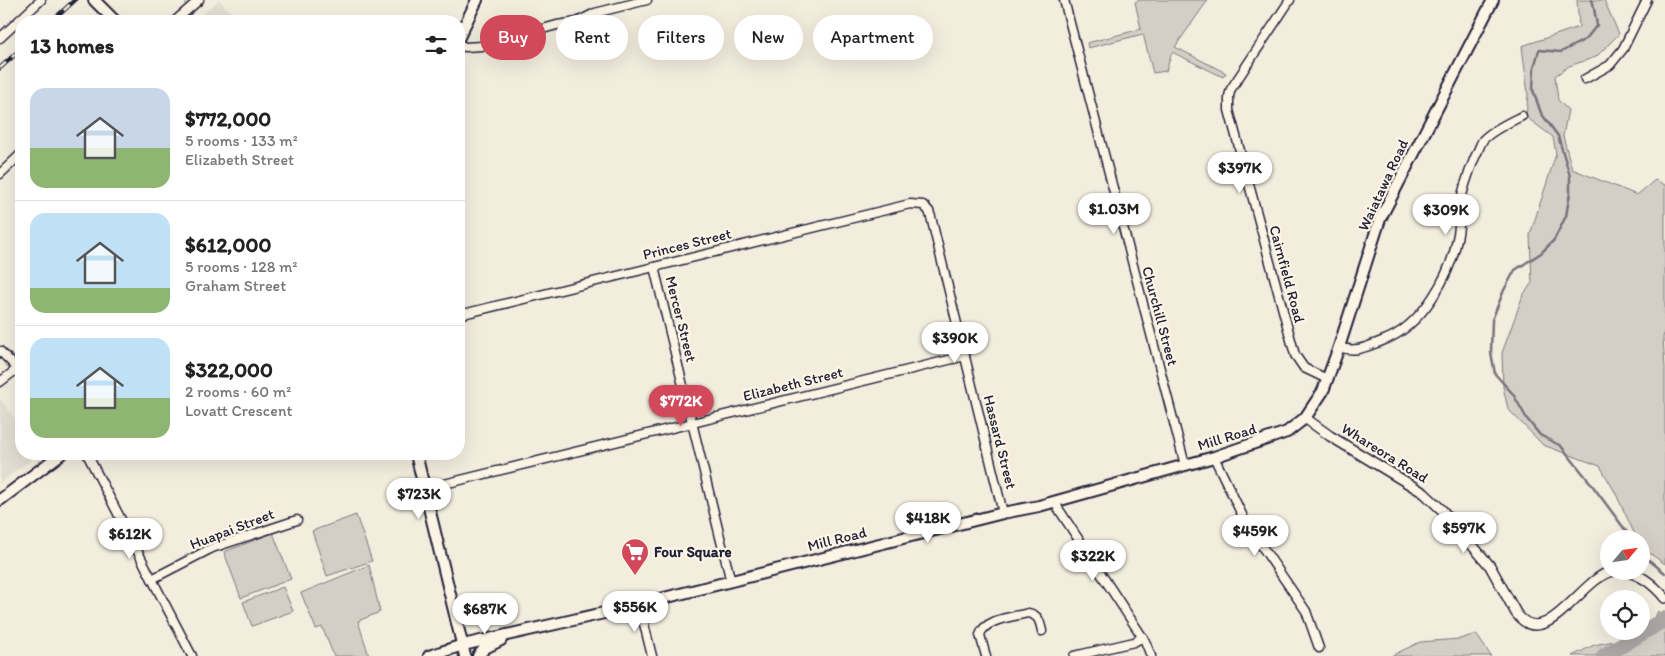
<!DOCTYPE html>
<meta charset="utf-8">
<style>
:root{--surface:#fff;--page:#f6f6f6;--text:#222;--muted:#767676;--line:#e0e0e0;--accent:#d1495b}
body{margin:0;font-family:Itim,sans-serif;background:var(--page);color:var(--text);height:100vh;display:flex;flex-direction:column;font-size:19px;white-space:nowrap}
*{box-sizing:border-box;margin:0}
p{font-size:16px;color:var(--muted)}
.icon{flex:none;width:28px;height:28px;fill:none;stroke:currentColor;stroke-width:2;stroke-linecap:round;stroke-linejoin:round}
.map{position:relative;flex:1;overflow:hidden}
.panel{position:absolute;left:15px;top:15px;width:450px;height:445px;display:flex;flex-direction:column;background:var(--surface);border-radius:20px;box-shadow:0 5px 20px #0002}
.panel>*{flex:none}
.top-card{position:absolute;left:480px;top:15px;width:475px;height:45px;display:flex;gap:10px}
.needle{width:32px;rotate:61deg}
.controls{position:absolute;left:1600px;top:530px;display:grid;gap:10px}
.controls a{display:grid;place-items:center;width:50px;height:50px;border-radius:50%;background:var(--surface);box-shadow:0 5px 20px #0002;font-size:25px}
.price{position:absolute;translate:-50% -42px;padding:0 11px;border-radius:18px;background:#fff;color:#222;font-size:16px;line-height:32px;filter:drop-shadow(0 1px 2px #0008)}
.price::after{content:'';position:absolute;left:50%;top:30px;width:15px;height:11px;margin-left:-8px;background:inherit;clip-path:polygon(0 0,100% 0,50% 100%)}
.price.on{background:var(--accent);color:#fff}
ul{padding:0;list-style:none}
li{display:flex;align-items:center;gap:15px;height:125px;padding:0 15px}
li+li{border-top:1px solid var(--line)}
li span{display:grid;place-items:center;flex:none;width:140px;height:100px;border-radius:15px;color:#555}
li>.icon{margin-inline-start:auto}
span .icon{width:60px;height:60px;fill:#fffc;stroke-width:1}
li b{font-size:21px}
h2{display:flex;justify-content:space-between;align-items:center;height:60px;padding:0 15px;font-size:21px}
.chip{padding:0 18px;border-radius:22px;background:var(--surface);box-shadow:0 5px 20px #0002;font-size:18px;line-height:45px}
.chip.on{background:var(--accent);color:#fff}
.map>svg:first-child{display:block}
.built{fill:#e3ded2}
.green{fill:#d4cfc6;stroke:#7b7880}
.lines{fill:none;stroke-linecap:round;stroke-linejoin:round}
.stream{stroke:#75727b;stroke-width:2.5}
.river{stroke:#aca7a6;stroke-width:16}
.minor-casing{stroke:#22223b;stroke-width:11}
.tertiary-casing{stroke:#22223b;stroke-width:12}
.secondary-casing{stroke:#22223b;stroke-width:14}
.minor{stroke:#fcf5e5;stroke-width:8}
.tertiary{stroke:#fcf5e5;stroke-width:9}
.secondary{stroke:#fcf5e5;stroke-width:10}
.rail-casing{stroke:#22223b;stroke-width:4.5}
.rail{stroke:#fcf5e5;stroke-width:2.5;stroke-dasharray:8;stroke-linecap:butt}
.labels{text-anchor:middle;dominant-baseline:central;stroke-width:4.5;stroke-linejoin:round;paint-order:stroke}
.street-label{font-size:15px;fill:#22223b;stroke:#fcf5e5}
.poi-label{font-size:15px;font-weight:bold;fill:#22223b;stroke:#fcf5e5;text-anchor:start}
</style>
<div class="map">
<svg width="1665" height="656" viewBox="0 0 1665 656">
<rect width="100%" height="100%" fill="#f3edde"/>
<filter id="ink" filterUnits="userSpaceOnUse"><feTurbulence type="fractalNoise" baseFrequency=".02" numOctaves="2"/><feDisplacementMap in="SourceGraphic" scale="10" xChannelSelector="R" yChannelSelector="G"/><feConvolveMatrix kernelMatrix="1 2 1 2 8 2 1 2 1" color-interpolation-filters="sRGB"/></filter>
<g filter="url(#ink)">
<g class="built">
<path d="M 219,0 L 239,21 L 195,21 Z"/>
<path d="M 0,399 L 21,427 L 21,454 L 39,454 L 0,483 Z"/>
</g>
<g class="green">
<path d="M 1140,0 L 1208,0 L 1175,47 L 1226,73 L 1223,77 L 1172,52 L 1166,71 L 1153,73 L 1143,34 L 1088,48 L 1087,43 L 1141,29 L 1135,2 Z"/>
<path d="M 1577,0 L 1604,0 L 1619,34 L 1596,57 L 1569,66 L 1555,76 L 1558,100 L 1568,110 L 1563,136 L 1572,169 L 1637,195 L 1655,180 L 1665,185 L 1665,327 L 1663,338 L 1665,368 L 1665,564 L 1641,547 L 1641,539 L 1637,539 L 1615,492 L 1600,466 L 1543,445 L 1508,409 L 1503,387 L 1502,353 L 1523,295 L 1532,283 L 1530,235 L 1556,154 L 1553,137 L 1526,117 L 1528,95 L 1522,46 L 1579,27 Z"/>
<path d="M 356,515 L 372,561 L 327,576 L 312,531 Z"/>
<path d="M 273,533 L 291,579 L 241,598 L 224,552 Z"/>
<path d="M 369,565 L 380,612 L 358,621 L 369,656 L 334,656 L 322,627 L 316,629 L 301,593 Z"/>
<path d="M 283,587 L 293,611 L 252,626 L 243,602 Z"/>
<path d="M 1658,611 L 1665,620 L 1665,656 L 1572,656 L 1594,645 L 1614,641 L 1631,631 L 1641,631 L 1641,625 L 1655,617 Z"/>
<path d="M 1476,634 L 1491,656 L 1391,656 L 1420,642 L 1460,639 Z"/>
</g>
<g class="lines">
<g class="stream">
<path d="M 1592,0 L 1593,3 L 1597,25 L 1586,39 L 1561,52 L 1539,50 L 1534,68 L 1533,90 L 1541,113 L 1558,136 L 1570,176 L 1570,193 L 1566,216 L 1554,240 L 1541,253 L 1515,270 L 1504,290 L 1492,320 L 1491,352 L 1495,374 L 1513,394 L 1527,419 L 1540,435 L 1561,446 L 1589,481 L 1632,539"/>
<path d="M 1641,552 L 1645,557 L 1665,573"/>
</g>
<path class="river" d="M 1604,656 L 1665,619"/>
<g class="minor-casing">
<g id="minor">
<path d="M 1064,0 L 1185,465"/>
<path d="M 1290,0 L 1231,89 L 1229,96 L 1229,110 L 1295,355 L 1304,368 L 1327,379"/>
<path d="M 175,21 L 199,0"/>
<path d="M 0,38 L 41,0"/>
<path d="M 459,44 L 465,47 L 482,46 L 557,25 L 577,22 L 595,13 L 647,0"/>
<path d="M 1585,79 L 1610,65 L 1623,49 L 1647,0"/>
<path d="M 0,174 L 21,154"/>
<path d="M 654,267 L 731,582"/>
<path d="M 459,315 L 910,204 L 923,205 L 929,211 L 931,217 L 1003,513"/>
<path d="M 1339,347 C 1355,353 1366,347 1382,341 C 1422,327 1452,274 1458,234 C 1460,224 1459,214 1460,204 C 1463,188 1469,172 1475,157 C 1478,152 1480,144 1483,140 C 1492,130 1510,122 1522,116"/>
<path d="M 0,351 L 21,372"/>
<path d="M 0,382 L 21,366"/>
<path d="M 87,454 L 192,656"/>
<path d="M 1214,457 L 1246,523 L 1306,611 L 1319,648"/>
<path d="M 424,489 L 965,356"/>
<path d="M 1056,501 L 1058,508 L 1145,641 L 1151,656"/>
<path d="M 152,579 L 212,548 L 297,520"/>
<path d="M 639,604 L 652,656"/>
<path d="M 986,656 L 980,635 C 984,619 1014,617 1028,613 C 1039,615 1040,622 1042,631"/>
<path d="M 1074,656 L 1134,642 L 1143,637"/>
</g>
</g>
<g class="tertiary-casing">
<g id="tertiary">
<path d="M 1305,418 L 1330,436 L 1424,493 L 1442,510 L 1490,566 L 1516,613 C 1546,654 1581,577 1613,571"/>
<path d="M 1623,571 C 1641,574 1653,584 1665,598"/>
</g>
</g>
<g class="secondary-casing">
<g id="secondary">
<path d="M 94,0 L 115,21"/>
<path d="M 459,37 L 477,0"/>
<path d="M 416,454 L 465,656"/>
<path d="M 0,500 L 61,454"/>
<path d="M 429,656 L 463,645 L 604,613 L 1003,513 L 1039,506 L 1214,457 L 1287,432 L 1305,418 L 1323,391 L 1339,347 L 1380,219 L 1493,0"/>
<path d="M 478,656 L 485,648 L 501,640"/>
</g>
</g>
<use href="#minor" class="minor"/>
<use href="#tertiary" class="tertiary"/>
<use href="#secondary" class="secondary"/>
<g class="rail-casing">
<g id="rail">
<path d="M 52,21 L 75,0"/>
<path d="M 0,68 L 21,49"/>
</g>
</g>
<use href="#rail" class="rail"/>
</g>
</g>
<defs>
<g id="supermarket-pin" transform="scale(1.4375)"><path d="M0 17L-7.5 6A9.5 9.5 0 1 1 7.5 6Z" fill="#d1495b" stroke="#fcf5e5"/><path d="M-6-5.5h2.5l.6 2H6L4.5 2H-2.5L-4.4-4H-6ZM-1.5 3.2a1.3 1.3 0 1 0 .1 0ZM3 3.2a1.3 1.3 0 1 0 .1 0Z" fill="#fff"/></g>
</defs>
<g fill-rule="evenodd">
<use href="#supermarket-pin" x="635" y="552"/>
</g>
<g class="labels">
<g class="street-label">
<text transform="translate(1383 185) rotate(-65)">Waiatawa Road</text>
<text transform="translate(687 244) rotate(-14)">Princes Street</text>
<text transform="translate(1287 274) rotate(75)">Cairnfield Road</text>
<text transform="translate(1160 316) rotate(75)">Churchill Street</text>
<text transform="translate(681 319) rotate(76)">Mercer Street</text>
<text transform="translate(793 384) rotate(-14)">Elizabeth Street</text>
<text transform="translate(1227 437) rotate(-17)">Mill Road</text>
<text transform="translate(1000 442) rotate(76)">Hassard Street</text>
<text transform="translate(1385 453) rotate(32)">Whareora Road</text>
<text transform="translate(232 529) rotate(-21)">Huapai Street</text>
<text transform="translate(837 539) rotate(-14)">Mill Road</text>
</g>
<g class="poi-label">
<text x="654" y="552">Four Square</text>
</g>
</g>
</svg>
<div class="controls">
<a><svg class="needle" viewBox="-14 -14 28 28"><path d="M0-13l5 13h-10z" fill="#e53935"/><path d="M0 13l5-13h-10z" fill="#767676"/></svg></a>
<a><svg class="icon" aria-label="locate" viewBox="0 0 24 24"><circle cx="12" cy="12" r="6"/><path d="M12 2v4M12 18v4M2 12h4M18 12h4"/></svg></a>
</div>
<b class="price" style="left:1240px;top:194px">$397K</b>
<b class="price" style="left:1114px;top:235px">$1.03M</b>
<b class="price" style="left:1446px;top:236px">$309K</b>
<b class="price" style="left:955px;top:364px">$390K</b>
<b class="price on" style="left:681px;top:427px">$772K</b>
<b class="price" style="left:419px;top:520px">$723K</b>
<b class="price" style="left:928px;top:544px">$418K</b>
<b class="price" style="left:1464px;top:554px">$597K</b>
<b class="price" style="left:1255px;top:557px">$459K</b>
<b class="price" style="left:130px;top:560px">$612K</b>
<b class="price" style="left:1093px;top:582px">$322K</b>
<b class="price" style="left:635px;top:633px">$556K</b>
<b class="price" style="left:485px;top:635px">$687K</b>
<div class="top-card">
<a class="chip on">Buy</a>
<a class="chip">Rent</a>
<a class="chip">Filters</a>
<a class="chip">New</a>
<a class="chip">Apartment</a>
</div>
<section class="panel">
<h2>13 homes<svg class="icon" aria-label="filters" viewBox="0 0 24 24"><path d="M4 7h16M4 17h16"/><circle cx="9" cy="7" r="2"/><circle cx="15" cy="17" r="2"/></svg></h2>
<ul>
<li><span style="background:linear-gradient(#c9d6e8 60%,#8fb573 0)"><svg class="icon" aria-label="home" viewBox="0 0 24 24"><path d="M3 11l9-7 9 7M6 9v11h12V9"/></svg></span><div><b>$772,000</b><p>5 rooms · 133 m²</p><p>Elizabeth Street</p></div></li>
<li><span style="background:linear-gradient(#bfe0f5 75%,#8fb573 0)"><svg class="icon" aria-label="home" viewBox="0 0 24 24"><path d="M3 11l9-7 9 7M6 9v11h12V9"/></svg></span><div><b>$612,000</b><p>5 rooms · 128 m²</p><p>Graham Street</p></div></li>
<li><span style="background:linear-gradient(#bfe0f5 60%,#8fb573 0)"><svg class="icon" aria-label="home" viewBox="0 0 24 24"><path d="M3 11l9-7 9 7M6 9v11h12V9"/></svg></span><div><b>$322,000</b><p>2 rooms · 60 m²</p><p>Lovatt Crescent</p></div></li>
</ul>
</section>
</div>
